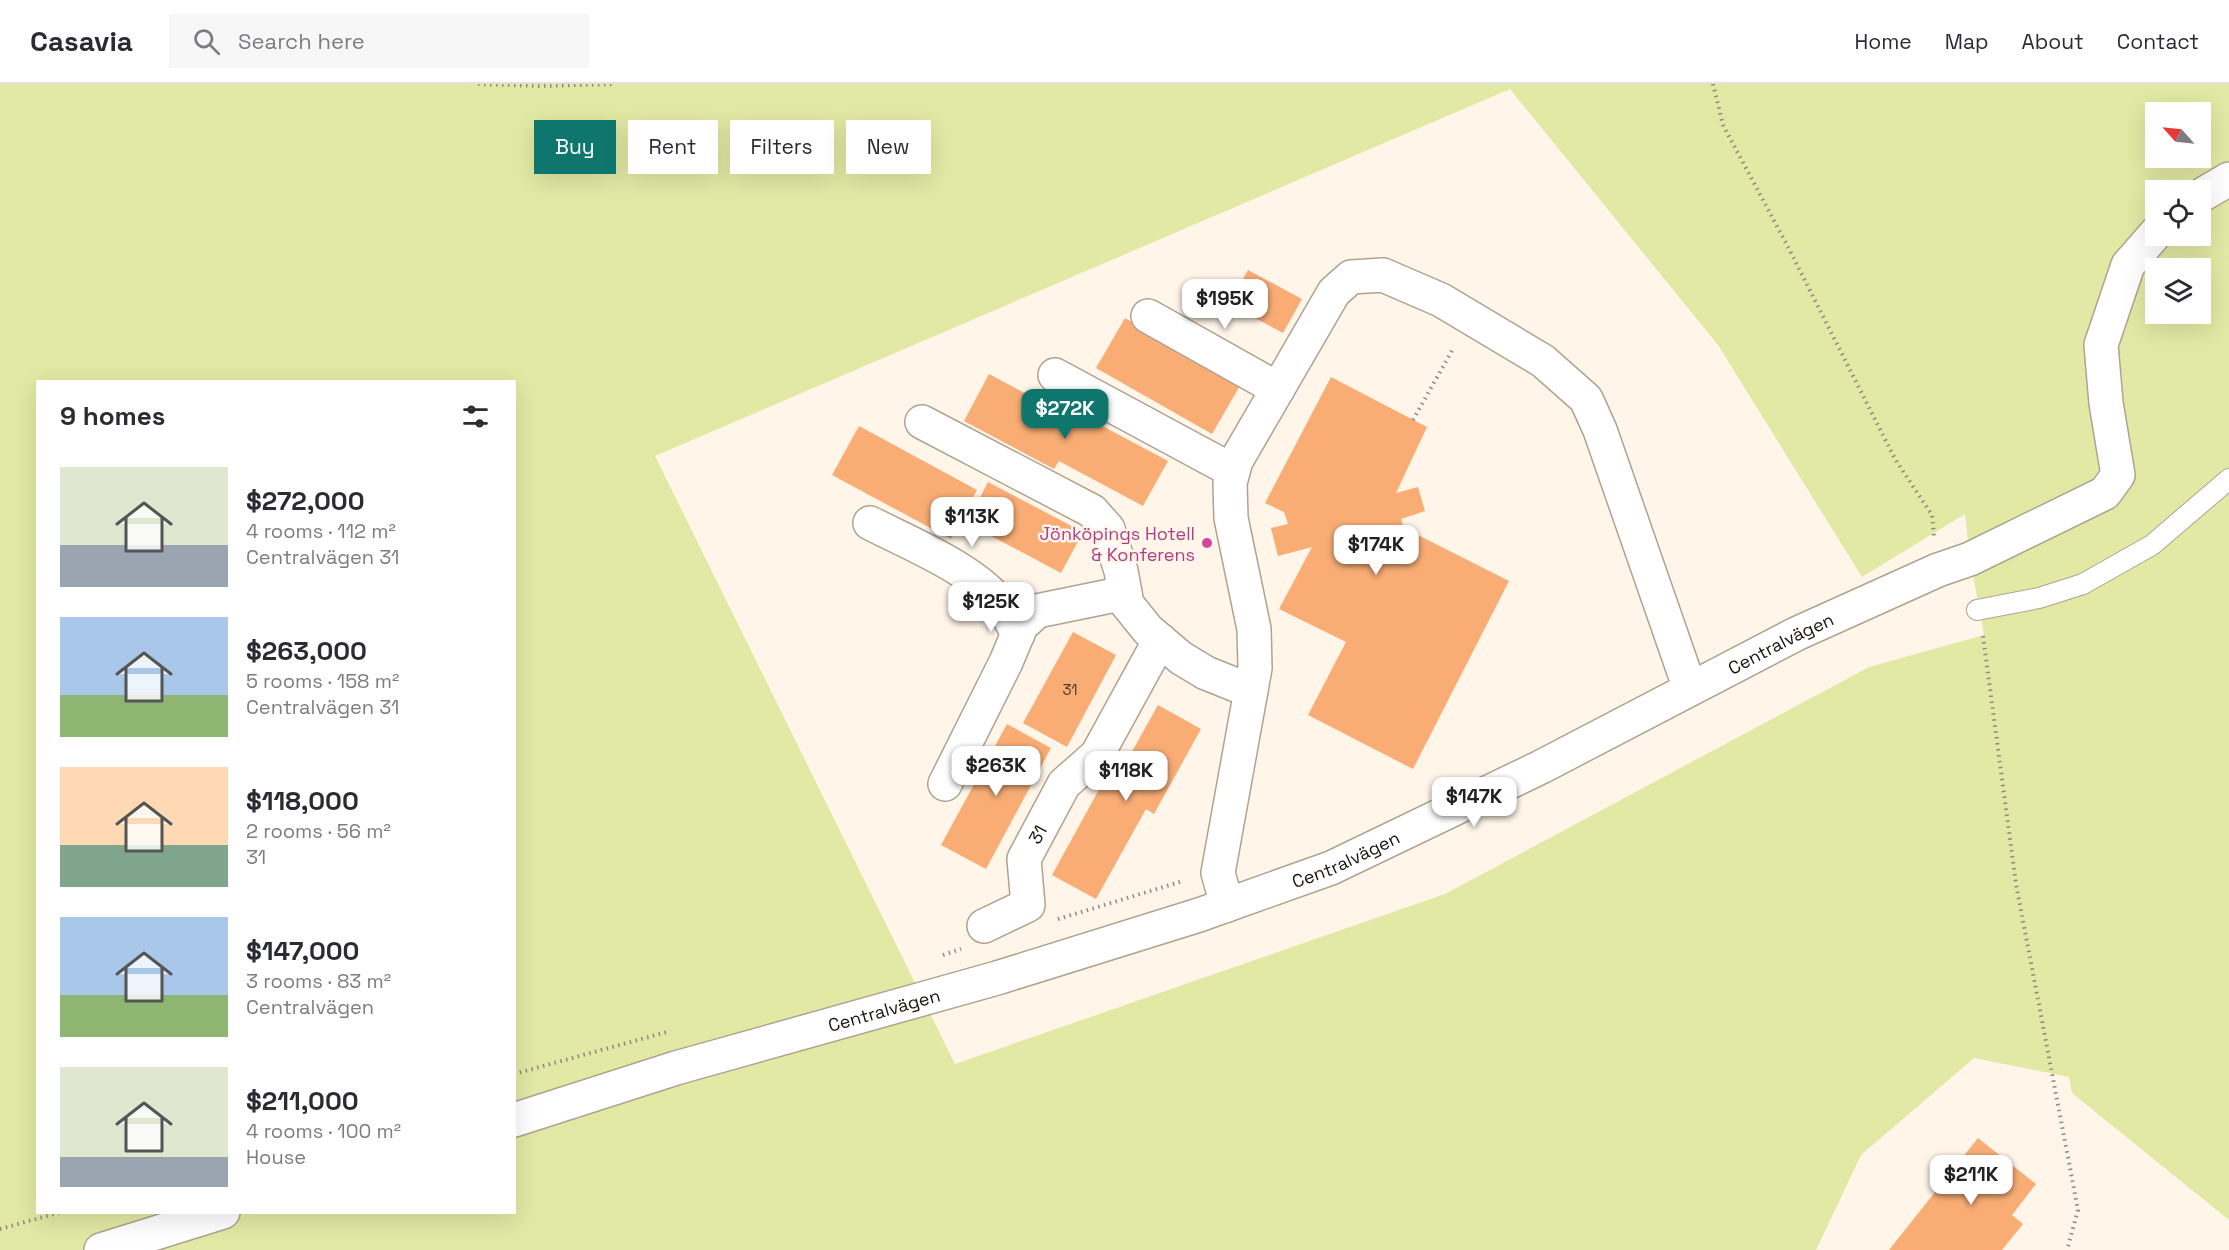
<!DOCTYPE html>
<meta charset="utf-8">
<style>
:root{--surface:#fff;--page:#f7f7f7;--text:#2b2b33;--muted:#7c7c81;--line:#e1e1e2;--accent:#0f766e}
body{margin:0;font-family:"Space Grotesk",sans-serif;background:var(--page);color:var(--text);height:100vh;display:flex;flex-direction:column;font-size:22px;white-space:nowrap}
*{box-sizing:border-box;margin:0}
p{font-size:20px;color:var(--muted)}
.icon{flex:none;width:33px;height:33px;fill:none;stroke:currentColor;stroke-width:2;stroke-linecap:round;stroke-linejoin:round}
.map{position:relative;flex:1;overflow:hidden}
.side{position:absolute;left:36px;top:296px;width:480px;height:834px;display:flex;flex-direction:column;background:var(--surface);border-radius:0px;box-shadow:0 6px 24px #0002}
.side>*{flex:none}
.hud{position:absolute;left:534px;top:36px;width:570px;height:54px;display:flex;gap:12px}
.needle{width:39px;rotate:297deg}
.buttons{position:absolute;left:2145px;top:18px;display:grid;gap:12px}
.buttons a{display:grid;place-items:center;width:66px;height:66px;border-radius:0px;background:var(--surface);box-shadow:0 6px 24px #0002;font-size:30px}
.price{position:absolute;translate:-50% -51px;padding:0 14px;border-radius:12px;background:#fff;color:#222;font-size:20px;line-height:39px;filter:drop-shadow(0 2px 3px #0008)}
.price::after{content:'';position:absolute;left:50%;top:36px;width:18px;height:14px;margin-left:-9px;background:inherit;clip-path:polygon(0 0,100% 0,50% 100%)}
.price.selected{background:var(--accent);color:#fff}
ul{padding:0;list-style:none}
li{display:flex;align-items:center;gap:18px;height:150px;padding:0 24px}
li span{display:grid;place-items:center;flex:none;width:168px;height:120px;border-radius:0px;color:#555}
li>.icon{margin-inline-start:auto}
span .icon{width:72px;height:72px;fill:#fffc;stroke-width:1}
li b{font-size:26px}
h2{display:flex;justify-content:space-between;align-items:center;height:72px;padding:0 24px;font-size:26px}
.tag{padding:0 21px;border-radius:0px;background:var(--surface);box-shadow:0 6px 24px #0002;font-size:21px;line-height:54px}
.tag.selected{background:var(--accent);color:#fff}
header{display:flex;align-items:center;gap:36px;box-sizing:border-box;height:84px;padding:0 30px;background:var(--surface);border-bottom:2px solid var(--line)}
header strong{font-size:28px}
nav{display:flex;gap:33px;margin-inline-start:auto;font-size:21px}
.search{width:420px;height:54px;background:var(--page);display:flex;align-items:center;gap:15px;box-sizing:border-box;padding:0 21px;border-radius:0px;color:var(--muted);font-size:22px}
.map>svg:first-child{display:block}
.green{fill:#e1e9a4;fill-rule:evenodd}
.building{fill:#f9ad75}
.lines{fill:none;stroke-linecap:round;stroke-linejoin:round}
.service-casing{stroke:#b1a290;stroke-width:22}
.minor-casing{stroke:#b1a290;stroke-width:36}
.path{stroke:#918980;stroke-width:4;stroke-dasharray:1.5 4.5;stroke-linecap:butt}
.service{stroke:#fff;stroke-width:20}
.minor{stroke:#fff;stroke-width:33}
.hotel-dot{fill:#d1479c;stroke:#fff5e9;stroke-width:2}
.labels{text-anchor:middle;dominant-baseline:central;stroke-width:5;stroke-linejoin:round;paint-order:stroke}
.number-label{font-size:15px;fill:#513a27}
.hotel-label{font-size:18px;fill:#b23c85;stroke:#fff5e9;text-anchor:end}
.street-label{font-size:18px;fill:#19130d;stroke:#fff5e9}
</style>
<header>
<strong>Casavia</strong>
<div class="search"><svg class="icon" aria-label="search" viewBox="0 0 24 24"><circle cx="10" cy="10" r="6"/><path d="M15 15l6 6"/></svg>Search here</div>
<nav><a>Home</a><a>Map</a><a>About</a><a>Contact</a></nav>
</header>
<div class="map">
<svg width="2229" height="1166" viewBox="0 0 2229 1166">
<rect width="100%" height="100%" fill="#fff5e9"/>
<path class="green" d="M 0,0 L 2229,0 L 2229,1136 L 2072,1009 L 2069,993 L 1974,974 L 1861,1071 L 1816,1166 L 0,1166 ZM 1510,5 L 1718,261 L 1862,493 L 1965,430 L 1970,475 L 1984,551 L 1869,583 L 1445,810 L 955,980 L 655,372 ZM 2156,28 L 2200,28 L 2200,74 L 2156,74 ZM 2156,106 L 2200,106 L 2200,152 L 2156,152 ZM 2156,184 L 2200,184 L 2200,230 L 2156,230 ZM 38,297 L 514,297 L 514,1128 L 38,1128 Z"/>
<g class="building">
<path d="M 1248,186 L 1302,215 L 1283,249 L 1229,220 Z"/>
<path d="M 1125,234 L 1241,300 L 1212,350 L 1096,284 Z"/>
<path d="M 989,290 L 1075,336 L 1078,329 L 1168,377 L 1143,422 L 1059,377 L 1054,385 L 964,337 Z"/>
<path d="M 1331,293 L 1427,343 L 1396,409 L 1418,403 L 1425,427 L 1401,435 L 1404,444 L 1509,497 L 1413,685 L 1308,631 L 1346,558 L 1279,525 L 1312,463 L 1278,472 L 1271,444 L 1288,440 L 1284,428 L 1265,419 Z"/>
<path d="M 859,342 L 977,406 L 951,455 L 832,391 Z"/>
<path d="M 988,398 L 1083,448 L 1061,489 L 967,439 Z"/>
<path d="M 1073,548 L 1116,571 L 1067,663 L 1023,639 Z"/>
<path d="M 1158,621 L 1201,645 L 1154,730 L 1146,725 L 1096,815 L 1052,791 L 1101,702 L 1110,707 Z"/>
<path d="M 1007,640 L 1051,664 L 986,785 L 941,761 Z"/>
<path d="M 1978,1054 L 2036,1100 L 2012,1131 L 2023,1140 L 2002,1166 L 1889,1166 Z"/>
</g>
<g class="lines">
<g class="service-casing">
<path id="service" d="M 1977,526 L 2039,514 L 2083,500 L 2152,461 L 2229,395"/>
</g>
<g class="minor-casing">
<g id="minor">
<path d="M 2200,112 L 2229,95"/>
<path d="M 1148,232 L 1278,305"/>
<path d="M 1055,291 L 1233,387"/>
<path d="M 922,338 L 1092,427 L 1108,445 L 1121,487 L 1127,520 L 1148,546 L 1181,574 L 1206,589 L 1251,607"/>
<path d="M 870,439 C 909,459 976,486 1002,522 C 1008,530 1013,541 1018,550"/>
<path d="M 945,700 L 1006,578 L 1021,542 L 1037,527 L 1125,509"/>
<path d="M 1227,821 L 1218,789 L 1255,584 L 1254,545 L 1231,434 L 1230,399 L 1236,377 L 1334,208 L 1351,193 L 1383,191 L 1441,216 L 1543,277 L 1586,315 L 1600,346 L 1690,605"/>
<path id="s1" d="M 984,842 L 1028,821 L 1024,775 L 1064,700 L 1097,671 L 1160,556"/>
<path id="s2" d="M 514,1036 L 676,984 L 997,894 L 1199,831 L 1331,784 L 1541,683 L 1796,550 L 1938,486 L 1970,475 L 2105,409 L 2118,391 L 2106,319 L 2101,261 L 2128,181 L 2156,149"/>
<path d="M 101,1166 L 223,1128"/>
</g>
</g>
<g class="path">
<path d="M 478,0 L 539,2 L 615,0"/>
<path d="M 1713,0 L 1723,41 L 1787,161 L 1895,375 L 1932,431 L 1934,452"/>
<path d="M 1413,336 L 1454,263"/>
<path d="M 1983,552 L 2016,800 L 2078,1126 L 2067,1166"/>
<path d="M 1058,835 L 1180,798"/>
<path d="M 943,871 L 961,865"/>
<path d="M 514,990 L 667,948"/>
<path d="M 0,1145 L 61,1128"/>
</g>
<use href="#service" class="service"/>
<use href="#minor" class="minor"/>
</g>
<circle class="hotel-dot" cx="1207" cy="459" r="6"/>
<g class="labels">
<g class="number-label">
<text x="1070" y="605">31</text>
</g>
<g class="hotel-label">
<text x="1195" y="449">Jönköpings Hotell<tspan x="1195" dy="21">&amp; Konferens</tspan></text>
</g>
<g class="street-label">
<text stroke="none"><textPath href="#s2" startOffset="1358">Centralvägen</textPath></text>
<text stroke="none"><textPath href="#s1" startOffset="123">31</textPath></text>
<text stroke="none"><textPath href="#s2" startOffset="872">Centralvägen</textPath></text>
<text stroke="none"><textPath href="#s2" startOffset="386">Centralvägen</textPath></text>
</g>
</g>
</svg>
<div class="buttons">
<a><svg class="needle" viewBox="-14 -14 28 28"><path d="M0-13l5 13h-10z" fill="#e53935"/><path d="M0 13l5-13h-10z" fill="#7c7c81"/></svg></a>
<a><svg class="icon" aria-label="locate" viewBox="0 0 24 24"><circle cx="12" cy="12" r="6"/><path d="M12 2v4M12 18v4M2 12h4M18 12h4"/></svg></a>
<a><svg class="icon" aria-label="layers" viewBox="0 0 24 24"><path d="M12 4l9 5-9 5-9-5zM3 14l9 5 9-5"/></svg></a>
</div>
<b class="price" style="left:1225px;top:246px">$195K</b>
<b class="price selected" style="left:1065px;top:356px">$272K</b>
<b class="price" style="left:972px;top:464px">$113K</b>
<b class="price" style="left:1376px;top:492px">$174K</b>
<b class="price" style="left:991px;top:549px">$125K</b>
<b class="price" style="left:996px;top:713px">$263K</b>
<b class="price" style="left:1126px;top:718px">$118K</b>
<b class="price" style="left:1474px;top:744px">$147K</b>
<b class="price" style="left:1971px;top:1122px">$211K</b>
<div class="hud">
<a class="tag selected">Buy</a>
<a class="tag">Rent</a>
<a class="tag">Filters</a>
<a class="tag">New</a>
</div>
<section class="side">
<h2>9 homes<svg class="icon" aria-label="filters" viewBox="0 0 24 24"><path d="M4 7h16M4 17h16"/><circle cx="9" cy="7" r="2"/><circle cx="15" cy="17" r="2"/></svg></h2>
<ul>
<li><span style="background:linear-gradient(#dfe7d0 65%,#9aa5b1 0)"><svg class="icon" aria-label="home" viewBox="0 0 24 24"><path d="M3 11l9-7 9 7M6 9v11h12V9"/></svg></span><div><b>$272,000</b><p>4 rooms · 112 m²</p><p>Centralvägen 31</p></div></li>
<li><span style="background:linear-gradient(#a9c7e8 65%,#8fb573 0)"><svg class="icon" aria-label="home" viewBox="0 0 24 24"><path d="M3 11l9-7 9 7M6 9v11h12V9"/></svg></span><div><b>$263,000</b><p>5 rooms · 158 m²</p><p>Centralvägen 31</p></div></li>
<li><span style="background:linear-gradient(#ffd9b3 65%,#7fa58c 0)"><svg class="icon" aria-label="home" viewBox="0 0 24 24"><path d="M3 11l9-7 9 7M6 9v11h12V9"/></svg></span><div><b>$118,000</b><p>2 rooms · 56 m²</p><p>31</p></div></li>
<li><span style="background:linear-gradient(#a9c7e8 65%,#8fb573 0)"><svg class="icon" aria-label="home" viewBox="0 0 24 24"><path d="M3 11l9-7 9 7M6 9v11h12V9"/></svg></span><div><b>$147,000</b><p>3 rooms · 83 m²</p><p>Centralvägen</p></div></li>
<li><span style="background:linear-gradient(#dfe7d0 75%,#9aa5b1 0)"><svg class="icon" aria-label="home" viewBox="0 0 24 24"><path d="M3 11l9-7 9 7M6 9v11h12V9"/></svg></span><div><b>$211,000</b><p>4 rooms · 100 m²</p><p>House</p></div></li>
</ul>
</section>
</div>
